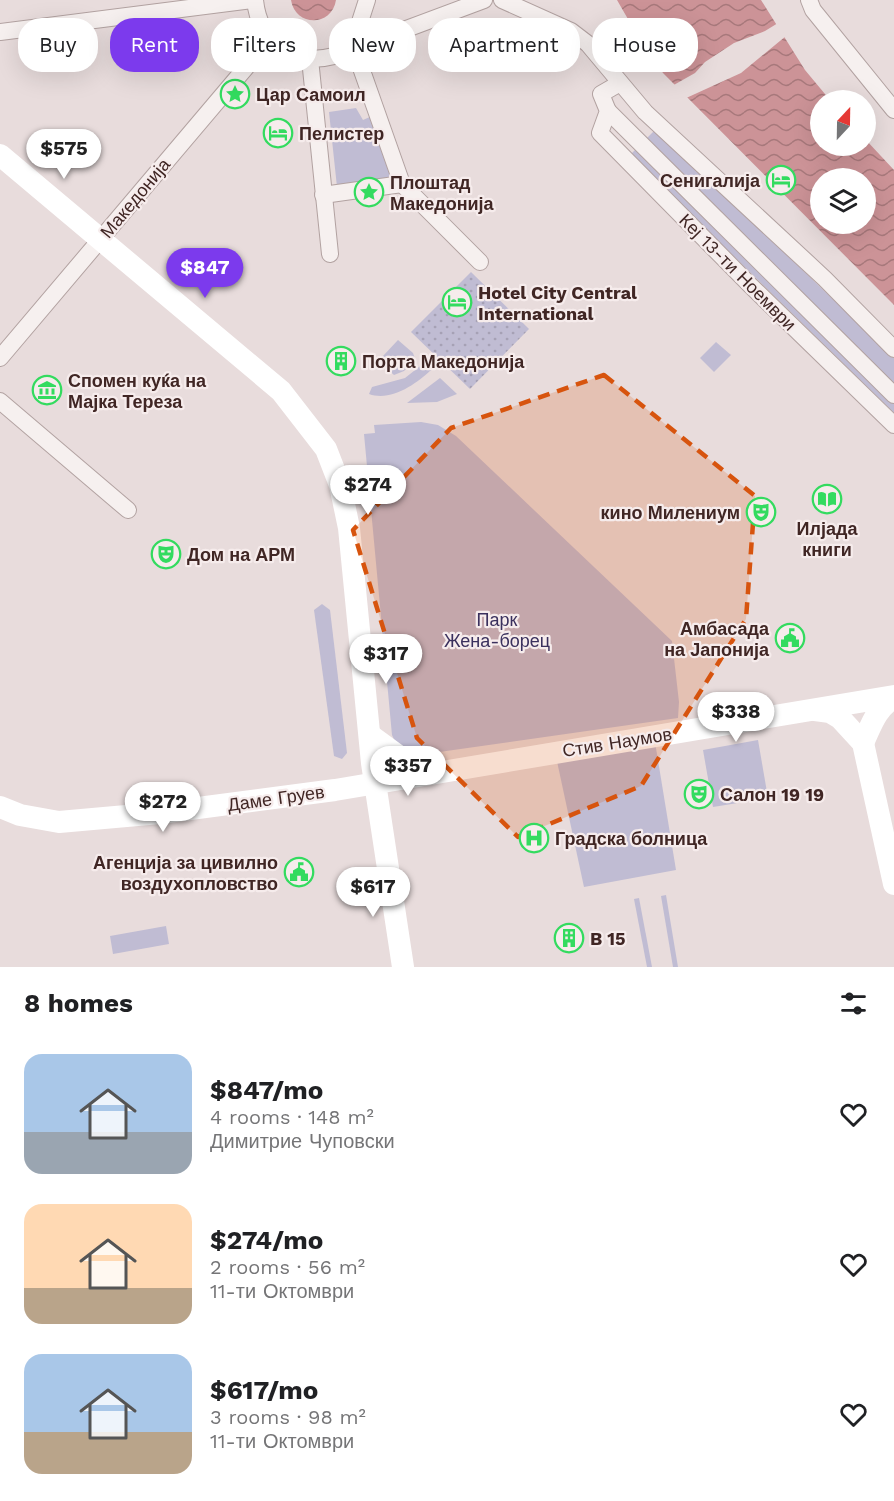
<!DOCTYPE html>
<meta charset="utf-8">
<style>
:root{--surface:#fff;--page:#f2f2f2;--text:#202124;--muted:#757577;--accent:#7c3aed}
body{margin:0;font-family:"Work Sans",sans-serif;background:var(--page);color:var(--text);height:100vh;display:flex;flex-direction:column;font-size:22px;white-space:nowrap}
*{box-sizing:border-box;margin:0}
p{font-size:20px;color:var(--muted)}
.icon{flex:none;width:33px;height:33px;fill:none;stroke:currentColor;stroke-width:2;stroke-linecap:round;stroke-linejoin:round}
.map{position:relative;height:967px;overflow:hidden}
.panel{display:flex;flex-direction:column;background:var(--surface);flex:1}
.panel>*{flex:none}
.guide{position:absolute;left:18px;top:18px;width:858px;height:54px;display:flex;gap:12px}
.needle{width:39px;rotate:22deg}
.tools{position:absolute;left:810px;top:90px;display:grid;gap:12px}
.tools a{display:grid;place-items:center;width:66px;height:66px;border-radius:50%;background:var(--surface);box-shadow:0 6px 24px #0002;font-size:30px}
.price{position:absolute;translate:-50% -51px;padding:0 14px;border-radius:21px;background:#fff;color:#222;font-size:20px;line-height:39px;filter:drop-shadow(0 2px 3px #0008)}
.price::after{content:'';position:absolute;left:50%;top:36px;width:18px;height:14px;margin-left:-9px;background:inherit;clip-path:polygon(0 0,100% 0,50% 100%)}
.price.on{background:var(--accent);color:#fff}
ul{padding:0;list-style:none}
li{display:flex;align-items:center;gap:18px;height:150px;padding:0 24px}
li span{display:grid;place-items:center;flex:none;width:168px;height:120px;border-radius:18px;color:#555}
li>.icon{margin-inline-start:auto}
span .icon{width:72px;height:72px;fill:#fffc;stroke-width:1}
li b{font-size:26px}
h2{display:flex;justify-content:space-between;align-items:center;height:72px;padding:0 24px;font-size:26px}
.chip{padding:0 21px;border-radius:24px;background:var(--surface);box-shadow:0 6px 24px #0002;font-size:21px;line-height:54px}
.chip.on{background:var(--accent);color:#fff}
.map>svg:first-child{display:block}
.green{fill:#c0bcd3}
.garden{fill:url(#garden-dots)}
.water{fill:url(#water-waves);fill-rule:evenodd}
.pier{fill:#e8dcdc}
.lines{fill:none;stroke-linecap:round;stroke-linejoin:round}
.street-casing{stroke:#b2a2a1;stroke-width:18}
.street{stroke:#f6f0ef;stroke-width:16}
.secondary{stroke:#fff;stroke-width:22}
.marked{fill:#d7540e;fill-opacity:0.2;stroke:#d7540e;stroke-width:4.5;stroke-dasharray:12 8;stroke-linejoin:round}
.labels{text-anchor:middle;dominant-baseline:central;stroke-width:4.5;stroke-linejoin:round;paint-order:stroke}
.poi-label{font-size:18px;font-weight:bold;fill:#402624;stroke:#f6ecec;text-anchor:start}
.street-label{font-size:18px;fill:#402624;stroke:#f6ecec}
.park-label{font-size:18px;fill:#3a305d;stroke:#f6ecec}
</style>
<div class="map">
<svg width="894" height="967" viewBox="0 0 894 967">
<defs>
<pattern id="garden-dots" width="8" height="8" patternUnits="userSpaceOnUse" patternTransform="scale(1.5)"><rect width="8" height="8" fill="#c0bcd3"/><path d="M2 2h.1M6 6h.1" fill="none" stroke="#a6a1b5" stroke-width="1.8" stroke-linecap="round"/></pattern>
<pattern id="water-waves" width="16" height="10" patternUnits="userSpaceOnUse" patternTransform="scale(1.5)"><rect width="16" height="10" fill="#cc9397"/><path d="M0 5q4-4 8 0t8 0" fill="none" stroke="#a7787b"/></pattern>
</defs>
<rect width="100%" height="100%" fill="#e8dcdc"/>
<g class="green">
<path d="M 356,108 L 363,120 L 372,116 L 393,179 L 337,187 L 329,112 Z"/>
<path d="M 656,129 L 894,358 L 894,413 L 630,155 Z"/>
<path d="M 398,340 L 413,353 L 415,359 L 404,371 L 394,375 L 383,365 L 383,356 Z"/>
<path d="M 716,342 L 731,355 L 714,372 L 700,358 Z"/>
<path d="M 424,363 L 431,370 C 416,384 391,402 369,394 L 372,387 L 405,378 Z"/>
<path d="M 440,378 L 457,394 L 437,402 L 407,403 Z"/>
<path d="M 421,422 L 438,425 L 456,436 L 672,641 L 679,702 L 678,718 L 411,756 L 397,746 L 392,735 L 364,434 L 375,433 L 374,425 Z"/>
<path d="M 322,604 L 330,610 L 347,753 L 342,759 L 334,756 L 314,610 Z"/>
<path d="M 654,736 L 676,870 L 584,887 L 555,752 Z"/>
<path d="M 758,740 L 768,798 L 713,807 L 703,750 Z"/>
<path d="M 666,895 L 678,967 L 673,967 L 661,896 Z"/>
<path d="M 639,898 L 652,967 L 647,967 L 634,899 Z"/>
<path d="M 166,926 L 169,944 L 113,954 L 110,936 Z"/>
</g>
<path class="garden" d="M 471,272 L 529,329 L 470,389 L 411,332 Z"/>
<g class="water">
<path d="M 291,0 L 336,0 C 332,27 295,27 291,0 Z"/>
<path d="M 617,0 L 761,0 L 805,70 L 830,100 L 820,100 L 820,146 L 866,146 L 866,140 L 894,170 L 894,305 L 663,73 L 644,47 ZM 820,178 L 866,178 L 866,224 L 820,224 Z"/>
</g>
<path class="pier" d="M 778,23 L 786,36 L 741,73 L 684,99 L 672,86 L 695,73 L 705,62 L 734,43 L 765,31 Z"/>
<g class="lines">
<g class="street-casing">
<g id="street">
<path d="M 255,0 C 259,41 292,67 334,56 L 484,0"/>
<path d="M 502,0 L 571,31 L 588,44 L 645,112 L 825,279 L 894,349"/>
<path d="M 809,0 L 813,10 L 894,110"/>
<path d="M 0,32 L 252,0"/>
<path d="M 354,48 L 402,184 L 480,262"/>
<path d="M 339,54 L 358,28 L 367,0"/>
<path d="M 310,59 L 330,254"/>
<path d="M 620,83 L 601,94 L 608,111 L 600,133 L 750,285 L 894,425"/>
<path d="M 608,111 L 894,395"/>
<path d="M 323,195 L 402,184"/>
<path d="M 0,358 L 270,39"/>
<path d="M 0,401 L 128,510"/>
</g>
</g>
<use href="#street" class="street"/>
<g class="secondary">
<path d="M 0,155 L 281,391 L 326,449 L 340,485 L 349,528 L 372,763 L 403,967"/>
<path d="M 815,710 L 830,712 L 840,718 L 863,743 L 894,884"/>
<path d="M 370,735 L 415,768 L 432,772"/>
<path d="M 863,743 C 871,726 876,708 894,698"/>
<path d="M 0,807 L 20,815 L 59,822 L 160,813 L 335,790 L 894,696"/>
</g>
</g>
<path class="marked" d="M 604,375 L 755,496 L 746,619 L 641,786 L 518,837 L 417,738 L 353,530 L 451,428 Z"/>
<defs>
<g id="sight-ring" transform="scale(1.5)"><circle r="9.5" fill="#f6ecec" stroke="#33db5f" stroke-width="1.5"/><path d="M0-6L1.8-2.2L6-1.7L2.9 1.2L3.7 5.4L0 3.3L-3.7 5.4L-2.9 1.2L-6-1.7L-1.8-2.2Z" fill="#33db5f"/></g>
<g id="hotel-ring" transform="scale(1.5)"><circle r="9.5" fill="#f6ecec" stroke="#33db5f" stroke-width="1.5"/><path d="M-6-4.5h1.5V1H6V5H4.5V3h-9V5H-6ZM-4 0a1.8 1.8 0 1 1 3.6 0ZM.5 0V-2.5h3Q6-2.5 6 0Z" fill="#33db5f"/></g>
<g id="building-ring" transform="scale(1.5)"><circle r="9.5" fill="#f6ecec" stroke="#33db5f" stroke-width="1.5"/><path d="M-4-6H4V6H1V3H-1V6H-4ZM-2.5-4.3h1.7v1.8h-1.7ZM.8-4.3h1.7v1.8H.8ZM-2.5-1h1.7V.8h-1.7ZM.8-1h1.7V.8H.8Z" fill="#33db5f"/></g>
<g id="museum-ring" transform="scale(1.5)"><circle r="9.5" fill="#f6ecec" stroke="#33db5f" stroke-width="1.5"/><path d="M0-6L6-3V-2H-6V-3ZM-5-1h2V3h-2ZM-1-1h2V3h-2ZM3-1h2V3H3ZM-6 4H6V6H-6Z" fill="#33db5f"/></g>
<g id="library-ring" transform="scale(1.5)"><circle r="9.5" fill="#f6ecec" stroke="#33db5f" stroke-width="1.5"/><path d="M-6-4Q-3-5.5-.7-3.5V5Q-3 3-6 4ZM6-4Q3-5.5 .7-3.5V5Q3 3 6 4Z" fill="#33db5f"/></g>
<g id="theatre-ring" transform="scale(1.5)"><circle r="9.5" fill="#f6ecec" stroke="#33db5f" stroke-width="1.5"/><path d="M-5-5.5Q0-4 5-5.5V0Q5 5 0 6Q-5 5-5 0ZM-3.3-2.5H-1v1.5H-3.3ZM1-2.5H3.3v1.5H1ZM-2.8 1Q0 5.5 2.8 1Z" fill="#33db5f"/></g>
<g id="civic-ring" transform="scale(1.5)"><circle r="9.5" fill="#f6ecec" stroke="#33db5f" stroke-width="1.5"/><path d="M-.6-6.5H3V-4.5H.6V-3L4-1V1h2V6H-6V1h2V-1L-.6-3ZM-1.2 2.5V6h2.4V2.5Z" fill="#33db5f"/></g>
<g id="hospital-ring" transform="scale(1.5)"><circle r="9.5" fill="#f6ecec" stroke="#33db5f" stroke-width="1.5"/><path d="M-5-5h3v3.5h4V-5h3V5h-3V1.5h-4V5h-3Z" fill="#33db5f"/></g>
</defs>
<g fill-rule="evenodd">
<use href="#sight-ring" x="235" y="94"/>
<use href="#hotel-ring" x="278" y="133"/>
<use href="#hotel-ring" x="781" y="180"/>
<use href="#sight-ring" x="369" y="192"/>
<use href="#hotel-ring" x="457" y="302"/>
<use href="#building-ring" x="341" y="361"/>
<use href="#museum-ring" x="47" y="390"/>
<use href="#library-ring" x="827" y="499"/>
<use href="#theatre-ring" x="761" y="512"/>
<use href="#theatre-ring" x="166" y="554"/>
<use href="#civic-ring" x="790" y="638"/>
<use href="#theatre-ring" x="699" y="794"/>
<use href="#hospital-ring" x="534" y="838"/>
<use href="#civic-ring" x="299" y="872"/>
<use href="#building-ring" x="569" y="938"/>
</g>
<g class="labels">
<g class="poi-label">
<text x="256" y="94">Цар Самоил</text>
<text x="299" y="133">Пелистер</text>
<text x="760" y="180" text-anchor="end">Сенигалија</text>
<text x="390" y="182">Плоштад<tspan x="390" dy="21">Македонија</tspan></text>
<text x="478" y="292">Hotel City Central<tspan x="478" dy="21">International</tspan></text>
<text x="362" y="361">Порта Македонија</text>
<text x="68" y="380">Спомен куќа на<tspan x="68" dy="21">Мајка Тереза</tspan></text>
<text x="740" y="512" text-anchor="end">кино Милениум</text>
<text x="827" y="528" text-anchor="middle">Илјада<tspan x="827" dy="21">книги</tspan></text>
<text x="187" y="554">Дом на АРМ</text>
<text x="769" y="628" text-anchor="end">Амбасада<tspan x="769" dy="21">на Јапонија</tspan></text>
<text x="720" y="794">Салон 19 19</text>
<text x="555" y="838">Градска болница</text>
<text x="278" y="862" text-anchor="end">Агенција за цивилно<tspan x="278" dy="21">воздухопловство</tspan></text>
<text x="590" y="938">B 15</text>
</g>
<g class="street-label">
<text transform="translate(135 198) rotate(-50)">Македонија</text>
<text transform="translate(738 272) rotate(45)">Кеј 13-ти Ноември</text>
<text transform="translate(617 742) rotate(-9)">Стив Наумов</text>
<text transform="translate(276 798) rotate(-8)">Даме Груев</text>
</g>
<g class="park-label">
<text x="497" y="619">Парк<tspan x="497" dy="21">Жена-борец</tspan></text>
</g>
</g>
</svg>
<div class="tools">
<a><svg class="needle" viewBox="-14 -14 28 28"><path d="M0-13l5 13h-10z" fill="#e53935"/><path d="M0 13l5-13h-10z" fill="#757577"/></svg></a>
<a><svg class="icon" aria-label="layers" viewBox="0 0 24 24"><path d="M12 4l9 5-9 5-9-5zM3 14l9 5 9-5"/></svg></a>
</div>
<b class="price" style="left:64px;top:180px">$575</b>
<b class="price on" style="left:205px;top:299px">$847</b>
<b class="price" style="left:368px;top:516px">$274</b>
<b class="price" style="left:386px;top:685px">$317</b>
<b class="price" style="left:736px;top:743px">$338</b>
<b class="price" style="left:408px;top:797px">$357</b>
<b class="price" style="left:163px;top:833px">$272</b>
<b class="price" style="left:373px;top:918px">$617</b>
<div class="guide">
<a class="chip">Buy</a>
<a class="chip on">Rent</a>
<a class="chip">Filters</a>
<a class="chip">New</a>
<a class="chip">Apartment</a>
<a class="chip">House</a>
</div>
</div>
<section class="panel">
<h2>8 homes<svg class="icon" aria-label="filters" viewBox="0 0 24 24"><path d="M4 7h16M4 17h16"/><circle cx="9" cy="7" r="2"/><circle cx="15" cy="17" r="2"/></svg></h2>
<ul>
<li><span style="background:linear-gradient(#a9c7e8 65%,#9aa5b1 0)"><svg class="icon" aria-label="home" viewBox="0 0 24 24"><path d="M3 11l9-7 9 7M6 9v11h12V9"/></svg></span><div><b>$847/mo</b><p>4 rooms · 148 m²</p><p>Димитрие Чуповски</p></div><svg class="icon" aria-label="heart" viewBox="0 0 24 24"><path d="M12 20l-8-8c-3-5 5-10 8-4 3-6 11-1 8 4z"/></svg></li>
<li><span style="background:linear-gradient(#ffd9b3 70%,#b9a48a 0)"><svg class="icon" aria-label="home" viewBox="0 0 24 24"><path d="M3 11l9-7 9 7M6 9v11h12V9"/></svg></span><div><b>$274/mo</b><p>2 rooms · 56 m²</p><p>11-ти Октомври</p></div><svg class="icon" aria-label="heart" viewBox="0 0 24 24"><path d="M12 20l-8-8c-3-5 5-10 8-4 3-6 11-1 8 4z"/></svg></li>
<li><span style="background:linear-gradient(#a9c7e8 65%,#b9a48a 0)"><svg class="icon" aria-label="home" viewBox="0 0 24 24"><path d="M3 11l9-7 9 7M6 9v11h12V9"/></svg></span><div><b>$617/mo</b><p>3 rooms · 98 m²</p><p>11-ти Октомври</p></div><svg class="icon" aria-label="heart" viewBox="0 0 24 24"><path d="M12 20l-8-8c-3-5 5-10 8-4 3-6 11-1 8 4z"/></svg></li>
</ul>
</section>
